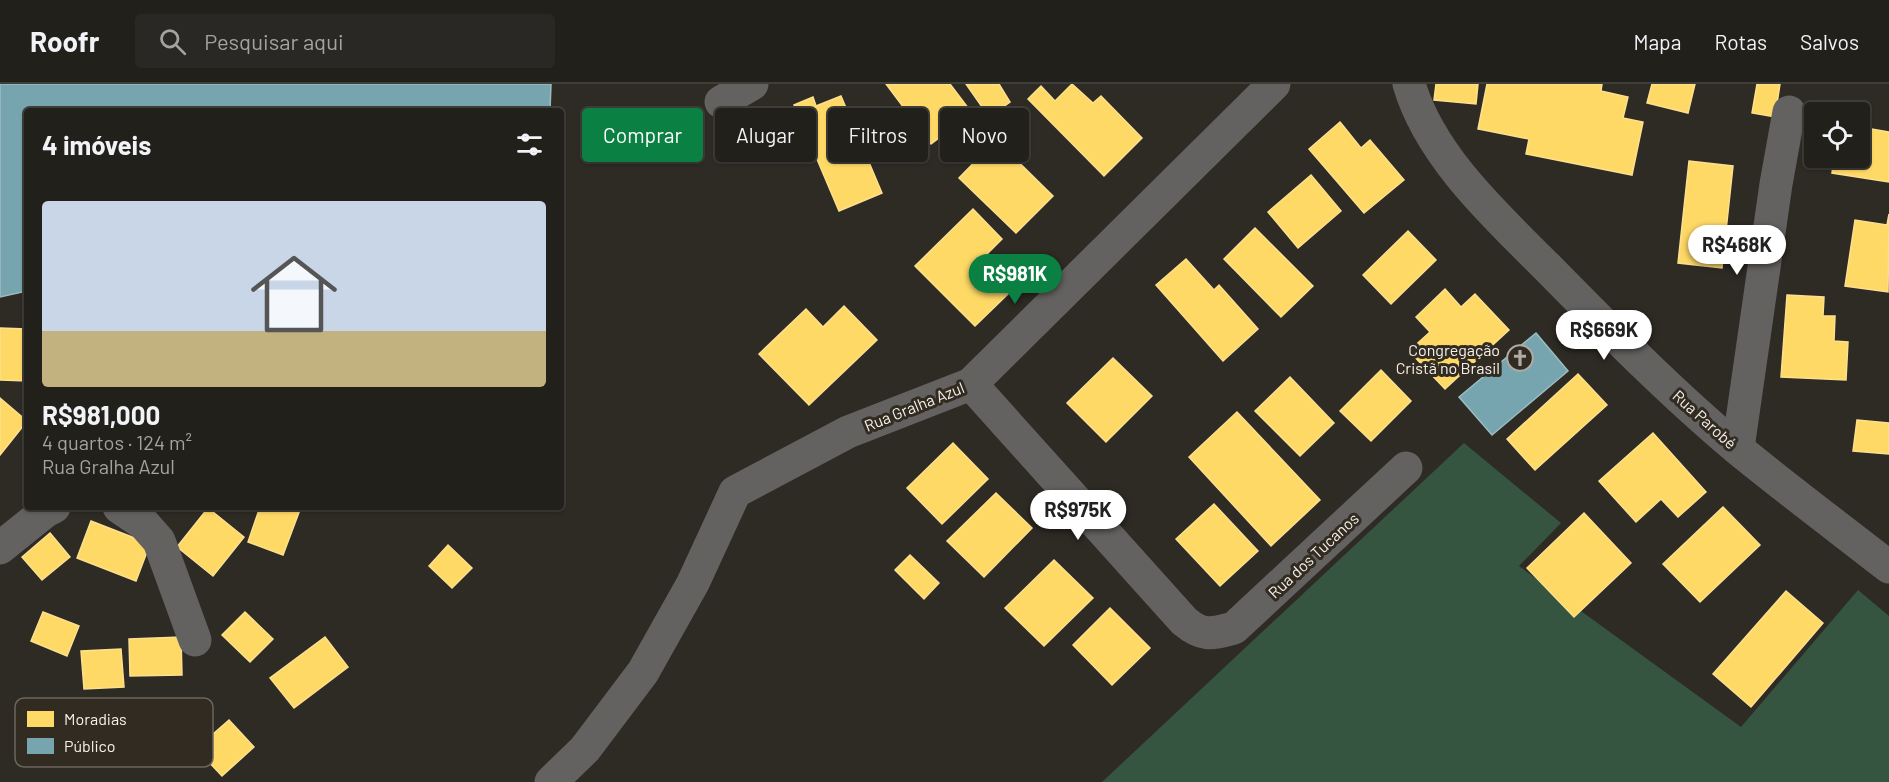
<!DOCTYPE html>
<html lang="pt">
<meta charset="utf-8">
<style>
:root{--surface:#22201b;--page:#2a2824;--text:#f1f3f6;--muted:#a2a3a3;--line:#3f3e3a;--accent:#0b8043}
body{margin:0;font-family:Barlow,sans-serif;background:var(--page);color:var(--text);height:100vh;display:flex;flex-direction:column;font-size:22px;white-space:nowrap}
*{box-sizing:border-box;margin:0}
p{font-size:20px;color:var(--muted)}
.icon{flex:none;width:33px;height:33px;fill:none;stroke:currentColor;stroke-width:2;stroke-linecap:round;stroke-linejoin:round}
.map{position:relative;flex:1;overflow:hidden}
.side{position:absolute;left:24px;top:24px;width:540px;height:402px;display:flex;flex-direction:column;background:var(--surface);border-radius:6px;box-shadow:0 2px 4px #0004,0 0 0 2px var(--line)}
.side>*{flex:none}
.guide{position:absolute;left:582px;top:24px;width:570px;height:54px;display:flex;gap:12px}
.tools{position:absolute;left:1804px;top:18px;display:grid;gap:12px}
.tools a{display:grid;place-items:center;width:66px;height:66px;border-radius:6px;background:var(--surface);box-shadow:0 2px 4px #0004,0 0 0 2px var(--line);font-size:30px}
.price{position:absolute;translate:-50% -51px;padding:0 14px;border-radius:21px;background:#fff;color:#222;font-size:20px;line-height:39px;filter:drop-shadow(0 2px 3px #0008)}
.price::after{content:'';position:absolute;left:50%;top:36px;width:18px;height:14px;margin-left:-9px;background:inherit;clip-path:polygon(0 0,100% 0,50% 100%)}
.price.selected{background:var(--accent);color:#fff}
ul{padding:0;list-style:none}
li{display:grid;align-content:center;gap:12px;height:318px;padding:0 18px}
li span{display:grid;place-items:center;height:186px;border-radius:6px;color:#555}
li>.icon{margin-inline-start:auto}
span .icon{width:108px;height:108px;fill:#fffc;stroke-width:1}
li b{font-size:26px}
h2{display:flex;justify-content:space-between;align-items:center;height:72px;padding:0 18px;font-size:26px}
.tag{padding:0 21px;border-radius:6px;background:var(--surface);box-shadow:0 2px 4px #0004,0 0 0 2px var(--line);font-size:21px;line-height:54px}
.tag.selected{background:var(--accent);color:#fff}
header{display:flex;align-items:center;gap:36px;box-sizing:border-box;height:84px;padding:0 30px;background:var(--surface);border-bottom:2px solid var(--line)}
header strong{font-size:28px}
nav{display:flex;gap:33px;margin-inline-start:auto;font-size:21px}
.search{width:420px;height:54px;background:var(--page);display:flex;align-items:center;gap:15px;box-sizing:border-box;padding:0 21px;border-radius:6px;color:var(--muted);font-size:22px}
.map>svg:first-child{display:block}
.green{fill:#365540}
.homes{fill:#ffd966;stroke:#fce08e;stroke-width:1.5}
.public{fill:#76a5af;stroke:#9cbcc1;stroke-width:1.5}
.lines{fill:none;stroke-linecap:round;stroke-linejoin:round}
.minor{stroke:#646260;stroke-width:33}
.labels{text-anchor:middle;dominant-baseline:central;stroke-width:6;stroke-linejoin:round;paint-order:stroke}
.poi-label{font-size:16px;fill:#f5f1ea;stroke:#312b21;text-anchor:end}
.street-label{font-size:16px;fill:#f5f1ea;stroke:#312b21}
.key{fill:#312b21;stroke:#6c665d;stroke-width:1.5}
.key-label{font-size:16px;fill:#f5f1ea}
</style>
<header>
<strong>Roofr</strong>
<div class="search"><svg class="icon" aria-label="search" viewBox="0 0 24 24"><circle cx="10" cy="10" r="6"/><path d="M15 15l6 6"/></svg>Pesquisar aqui</div>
<nav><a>Mapa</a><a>Rotas</a><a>Salvos</a></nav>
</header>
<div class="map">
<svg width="1889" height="698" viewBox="0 0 1889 698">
<rect width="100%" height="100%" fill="#2e2a24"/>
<path class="green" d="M 1464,359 L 1561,439 L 1519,482 L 1741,643 L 1858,506 L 1889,532 L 1889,698 L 1102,698 Z"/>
<g class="homes">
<path d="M 886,0 L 950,0 L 972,29 L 931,60 Z"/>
<path d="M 966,0 L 999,0 L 1010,18 L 989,33 Z"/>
<path d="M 1072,0 L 1093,19 L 1101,12 L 1142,54 L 1104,92 L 1028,15 L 1041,2 L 1055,17 Z"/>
<path d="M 1436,0 L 1478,0 L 1476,20 L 1434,16 Z"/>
<path d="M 1487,0 L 1602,0 L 1601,7 L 1628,13 L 1623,34 L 1643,38 L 1632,91 L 1526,70 L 1529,55 L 1478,45 Z"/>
<path d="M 1652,0 L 1695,0 L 1688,29 L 1647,19 Z"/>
<path d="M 1757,0 L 1780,0 L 1775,33 L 1752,29 Z"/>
<path d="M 841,12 L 882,109 L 839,127 L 794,21 L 813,13 L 816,22 Z"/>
<path d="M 1340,38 L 1361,64 L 1370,56 L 1404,96 L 1364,129 L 1309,65 Z"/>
<path d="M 1860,43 L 1889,48 L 1889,98 L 1832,89 L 1834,74 L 1860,74 Z"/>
<path d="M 996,56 L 1053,112 L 1016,149 L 959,94 Z"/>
<path d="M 1689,77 L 1733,82 L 1722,184 L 1678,179 Z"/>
<path d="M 1311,91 L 1341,127 L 1298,164 L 1268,128 Z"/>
<path d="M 973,125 L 1002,155 L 978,179 L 1008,210 L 975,242 L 915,182 Z"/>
<path d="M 1889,130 L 1888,208 L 1845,202 L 1855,136 L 1887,141 Z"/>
<path d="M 1255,144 L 1313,202 L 1281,233 L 1224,175 Z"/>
<path d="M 1408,147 L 1436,176 L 1391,220 L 1363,191 Z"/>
<path d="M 1186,175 L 1214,206 L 1219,201 L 1258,245 L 1223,277 L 1156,201 Z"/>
<path d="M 1445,205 L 1461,223 L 1475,210 L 1509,246 L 1445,305 L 1409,267 L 1430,248 L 1416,233 Z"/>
<path d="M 1787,211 L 1824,213 L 1823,232 L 1835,232 L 1834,257 L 1848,258 L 1846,296 L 1781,293 Z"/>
<path d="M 844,222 L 877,256 L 809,321 L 759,270 L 806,225 L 823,243 Z"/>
<path d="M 0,244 L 27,245 L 27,297 L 0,296 Z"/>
<path d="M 1113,274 L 1152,312 L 1106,358 L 1067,319 Z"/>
<path d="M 1381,286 L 1411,317 L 1371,357 L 1340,327 Z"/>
<path d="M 1578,290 L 1607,321 L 1535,386 L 1507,355 Z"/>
<path d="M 1290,293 L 1334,339 L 1300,372 L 1255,327 Z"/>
<path d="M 0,314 L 27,337 L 0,371 Z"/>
<path d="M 1237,328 L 1320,416 L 1271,462 L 1189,373 Z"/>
<path d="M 1857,336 L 1889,339 L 1889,370 L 1853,367 Z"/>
<path d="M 1653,349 L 1706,408 L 1678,433 L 1661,415 L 1636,438 L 1599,397 Z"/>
<path d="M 953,359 L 988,395 L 942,440 L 907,404 Z"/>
<path d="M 996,409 L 1032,444 L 984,493 L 947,457 Z"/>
<path d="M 1214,420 L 1258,467 L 1220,502 L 1176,455 Z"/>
<path d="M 260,423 L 301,423 L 283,471 L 248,458 Z"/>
<path d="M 1723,423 L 1760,461 L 1700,518 L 1663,480 Z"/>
<path d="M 208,424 L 244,453 L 213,492 L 177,463 Z"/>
<path d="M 1584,429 L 1631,479 L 1574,533 L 1527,484 Z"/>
<path d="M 91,437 L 150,460 L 136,497 L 77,474 Z"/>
<path d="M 50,449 L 70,473 L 42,496 L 22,473 Z"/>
<path d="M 448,461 L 472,484 L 452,504 L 429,482 Z"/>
<path d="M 910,471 L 939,499 L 924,515 L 895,486 Z"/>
<path d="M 1054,476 L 1093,514 L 1044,562 L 1005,524 Z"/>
<path d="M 1786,507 L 1823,539 L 1751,623 L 1713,590 Z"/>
<path d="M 1110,524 L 1150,564 L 1112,601 L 1073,561 Z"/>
<path d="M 43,528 L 79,542 L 67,572 L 31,557 Z"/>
<path d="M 245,528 L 273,555 L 250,578 L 222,551 Z"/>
<path d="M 181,553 L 182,591 L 130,592 L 129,555 Z"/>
<path d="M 325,553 L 348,583 L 294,624 L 270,594 Z"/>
<path d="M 121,565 L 124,603 L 84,605 L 81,567 Z"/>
<path d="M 229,636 L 254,663 L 222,692 L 206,675 L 214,668 L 205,657 Z"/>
</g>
<g class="public">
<path d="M 0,0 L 49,0 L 56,27 L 27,27 L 27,40 L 0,46 Z"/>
<path d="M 0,0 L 551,0 L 550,27 L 27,27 L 27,207 L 0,213 Z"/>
<path d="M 1536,249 L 1568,287 L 1492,351 L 1459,313 Z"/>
</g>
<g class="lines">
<g class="minor">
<path d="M 1409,0 C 1430,72 1495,131 1547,183 C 1609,246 1671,309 1738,365 C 1787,405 1839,444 1889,483"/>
<path d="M 721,18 L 752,0"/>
<path d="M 971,300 L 1184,537 C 1203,553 1211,550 1234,544 L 1406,384"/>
<path d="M 1738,364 L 1776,100 L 1789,28"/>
<path d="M 119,423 L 144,440 L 159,457 L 195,556"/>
<path d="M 0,464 L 46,427 L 54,423"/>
<path d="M 551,698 L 585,665 L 643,588 L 693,499 L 735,408 L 848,348 L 971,300 L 1274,0"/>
</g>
</g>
<defs>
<g id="church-ring" transform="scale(1.35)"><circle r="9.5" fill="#312b21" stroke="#afaba5" stroke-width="1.5"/><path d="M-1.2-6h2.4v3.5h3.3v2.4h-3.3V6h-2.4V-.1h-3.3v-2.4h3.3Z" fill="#afaba5"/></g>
</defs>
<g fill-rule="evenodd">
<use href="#church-ring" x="1520" y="274"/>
</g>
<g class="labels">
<g class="poi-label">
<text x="1500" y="265">Congregação<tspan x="1500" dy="18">Cristã no Brasil</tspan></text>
</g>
<g class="street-label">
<text transform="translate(914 322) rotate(-22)">Rua Gralha Azul</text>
<text transform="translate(1705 335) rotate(42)">Rua Parobé</text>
<text transform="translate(1313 471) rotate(-43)">Rua dos Tucanos</text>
</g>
</g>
<rect x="15" y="614" width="198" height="69" rx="9" class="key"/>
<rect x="27" y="627" width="27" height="16" fill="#ffd966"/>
<rect x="27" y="654" width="27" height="16" fill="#76a5af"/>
<g class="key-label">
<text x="64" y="641">Moradias</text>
<text x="64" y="668">Público</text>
</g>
</svg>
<div class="tools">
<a><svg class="icon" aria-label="locate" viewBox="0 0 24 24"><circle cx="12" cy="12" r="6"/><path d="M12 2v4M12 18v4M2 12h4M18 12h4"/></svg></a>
</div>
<b class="price" style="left:1737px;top:192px">R$468K</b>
<b class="price selected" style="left:1015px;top:221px">R$981K</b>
<b class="price" style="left:1604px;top:277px">R$669K</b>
<b class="price" style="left:1078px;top:457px">R$975K</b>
<div class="guide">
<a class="tag selected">Comprar</a>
<a class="tag">Alugar</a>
<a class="tag">Filtros</a>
<a class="tag">Novo</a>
</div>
<section class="side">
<h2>4 imóveis<svg class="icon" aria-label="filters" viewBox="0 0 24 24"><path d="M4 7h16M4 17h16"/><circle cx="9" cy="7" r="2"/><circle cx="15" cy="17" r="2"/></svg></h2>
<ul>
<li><span style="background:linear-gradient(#c9d6e8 70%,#c2b280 0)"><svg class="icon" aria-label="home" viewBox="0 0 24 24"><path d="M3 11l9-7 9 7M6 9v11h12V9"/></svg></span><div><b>R$981,000</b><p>4 quartos · 124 m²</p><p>Rua Gralha Azul</p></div></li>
</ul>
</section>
</div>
